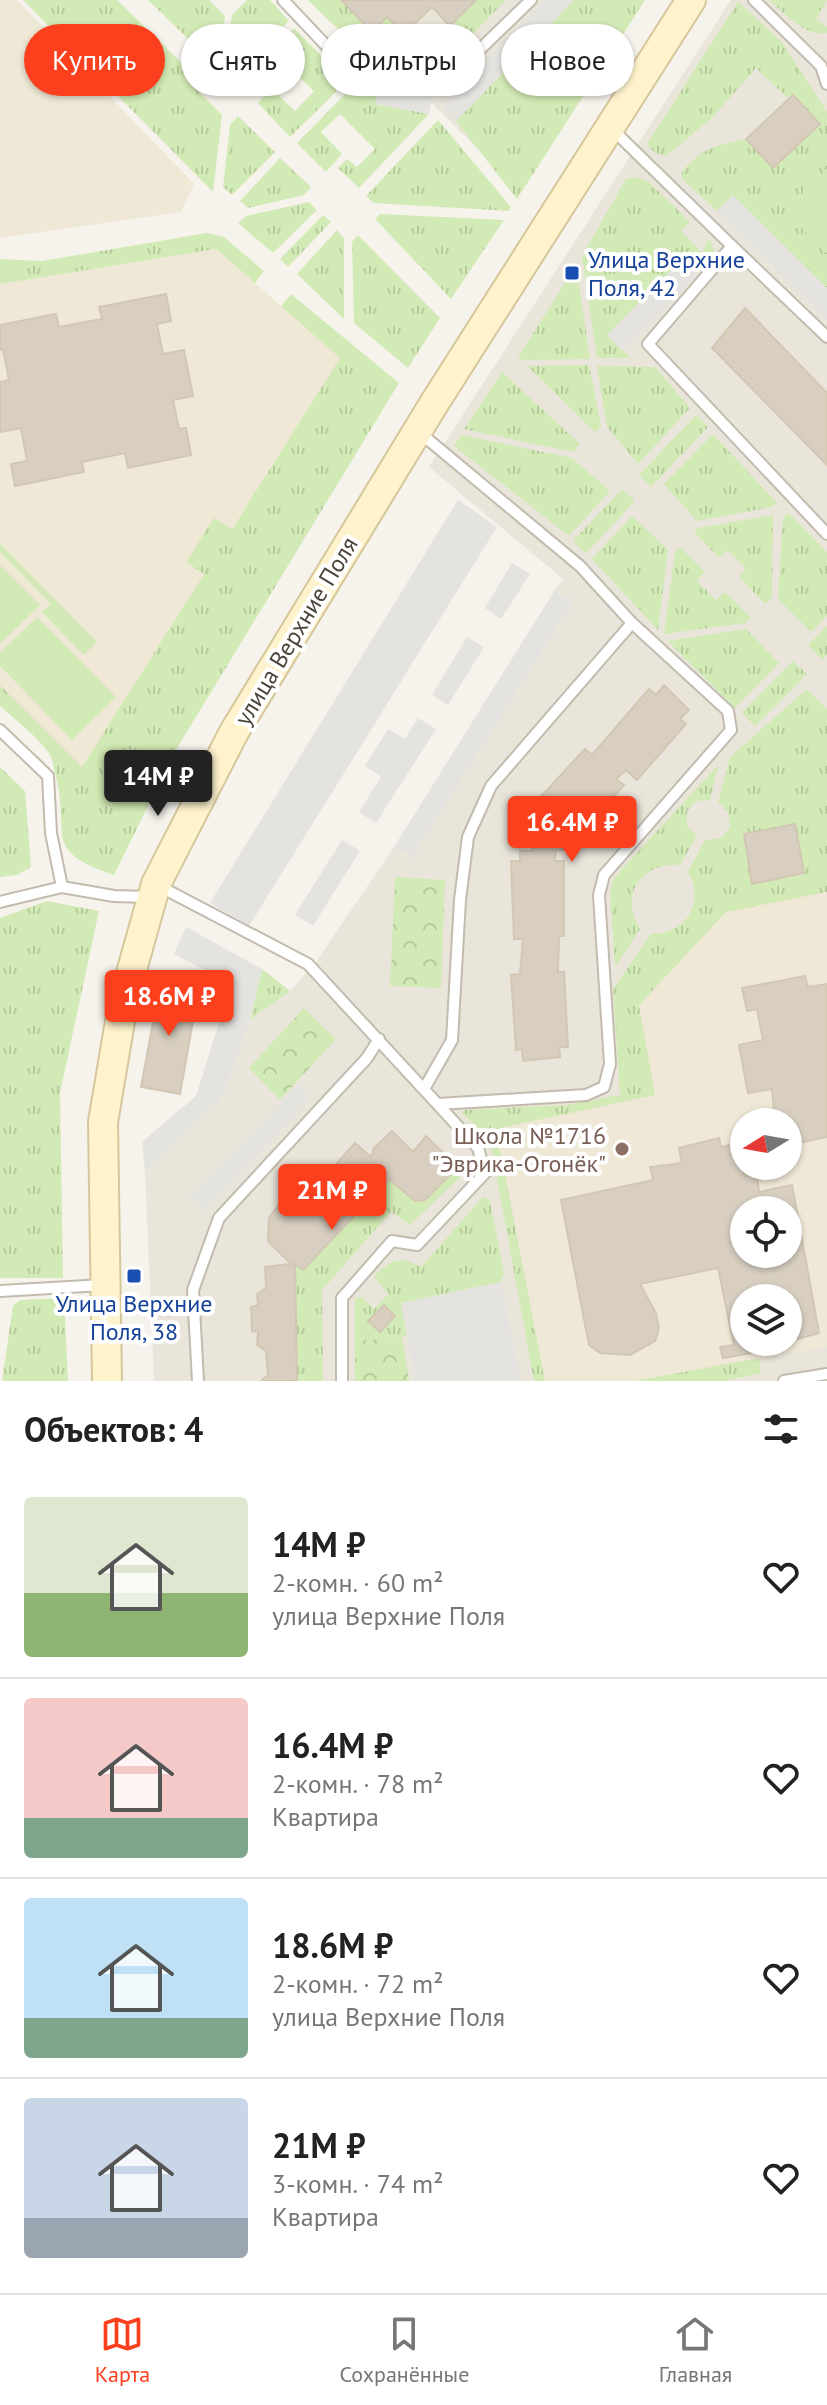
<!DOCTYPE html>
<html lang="ru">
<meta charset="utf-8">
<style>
:root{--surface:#fff;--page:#f2f2f2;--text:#222;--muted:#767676;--line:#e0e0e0;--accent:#fc3f1d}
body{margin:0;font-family:"PT Sans",sans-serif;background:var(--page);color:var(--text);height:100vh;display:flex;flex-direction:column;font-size:30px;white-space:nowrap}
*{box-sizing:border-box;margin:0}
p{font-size:26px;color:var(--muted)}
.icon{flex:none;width:44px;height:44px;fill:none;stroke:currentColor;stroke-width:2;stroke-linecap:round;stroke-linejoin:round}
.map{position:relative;height:1381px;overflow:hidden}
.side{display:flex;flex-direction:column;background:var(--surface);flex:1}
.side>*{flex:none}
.hud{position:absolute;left:24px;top:24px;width:780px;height:72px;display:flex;gap:16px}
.needle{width:52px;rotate:259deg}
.fabs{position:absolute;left:730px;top:1108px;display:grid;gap:16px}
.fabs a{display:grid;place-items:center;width:72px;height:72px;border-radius:50%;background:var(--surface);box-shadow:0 2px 6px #0004;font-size:40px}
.price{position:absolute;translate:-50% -68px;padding:0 18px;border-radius:8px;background:var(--accent);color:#fff;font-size:26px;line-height:52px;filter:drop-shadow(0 2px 4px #0008)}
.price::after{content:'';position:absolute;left:50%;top:48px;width:24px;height:18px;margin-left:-12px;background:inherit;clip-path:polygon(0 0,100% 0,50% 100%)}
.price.on{background:#222;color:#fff}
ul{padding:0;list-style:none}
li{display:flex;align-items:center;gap:24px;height:200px;padding:0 24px}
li+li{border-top:2px solid var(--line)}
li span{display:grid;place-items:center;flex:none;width:224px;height:160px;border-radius:8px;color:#555}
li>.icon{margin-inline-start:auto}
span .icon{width:96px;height:96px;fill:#fffc;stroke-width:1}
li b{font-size:34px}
h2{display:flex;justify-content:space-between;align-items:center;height:96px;padding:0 24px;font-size:34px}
.chip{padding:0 28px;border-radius:36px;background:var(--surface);box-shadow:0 2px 6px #0004;font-size:28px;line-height:72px}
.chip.on{background:var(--accent);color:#fff}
.tabs{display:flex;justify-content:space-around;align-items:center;height:112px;border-top:2px solid var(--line);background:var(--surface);font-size:22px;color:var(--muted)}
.tabs a{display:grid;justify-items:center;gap:4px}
.tabs .on{color:var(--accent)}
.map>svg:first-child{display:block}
.residential{fill:#eae5da;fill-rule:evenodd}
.education{fill:#efe8d6;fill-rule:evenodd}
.grass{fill:url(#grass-tufts);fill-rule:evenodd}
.forest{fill:url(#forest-crowns)}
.pitch{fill:#d2eab5}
.parking{fill:#e5e3e0}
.building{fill:#d8cfc1;stroke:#d3c7b4;stroke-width:2;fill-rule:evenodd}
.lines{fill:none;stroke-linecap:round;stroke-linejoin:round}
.lane-casing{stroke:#c2bbae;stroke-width:14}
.secondary-casing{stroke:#d6c79b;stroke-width:32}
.lane{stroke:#fff;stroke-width:10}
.secondary{stroke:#fff3cd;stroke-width:28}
.transit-dot{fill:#1a4fb4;stroke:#fff;stroke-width:3}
.education-dot{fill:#8d6e63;stroke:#fff;stroke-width:3}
.labels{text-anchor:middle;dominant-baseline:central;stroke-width:8;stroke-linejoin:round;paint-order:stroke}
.transit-label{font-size:24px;fill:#164399;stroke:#fff;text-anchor:start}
.street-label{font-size:24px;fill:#4b4439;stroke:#fff}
.education-label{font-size:24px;fill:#785e54;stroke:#fff;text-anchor:end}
</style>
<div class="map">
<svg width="827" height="1381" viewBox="0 0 827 1381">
<defs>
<pattern id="grass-tufts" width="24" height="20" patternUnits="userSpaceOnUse" patternTransform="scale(2)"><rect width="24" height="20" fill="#d2eab5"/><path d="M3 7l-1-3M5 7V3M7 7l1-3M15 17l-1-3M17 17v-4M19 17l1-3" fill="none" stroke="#b6ca9c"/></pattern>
<pattern id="forest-crowns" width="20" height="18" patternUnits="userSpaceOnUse" patternTransform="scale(2)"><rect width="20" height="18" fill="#d2eab5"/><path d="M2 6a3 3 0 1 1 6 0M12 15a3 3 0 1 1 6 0" fill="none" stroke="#b6ca9c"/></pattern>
</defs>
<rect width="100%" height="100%" fill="#f6f3ec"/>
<g class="residential">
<path d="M 328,0 L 637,0 L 517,188 Z"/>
<path d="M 731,0 L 827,0 L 827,1381 L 154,1381 L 145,1172 L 222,1099 L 250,1020 L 290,991 L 316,962 L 394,847 L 411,857 L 573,602 L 555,590 L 563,579 L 429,467 ZM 744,1122 L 788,1122 L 788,1166 L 744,1166 ZM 744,1210 L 788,1210 L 788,1254 L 744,1254 ZM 744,1298 L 788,1298 L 788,1342 L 744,1342 Z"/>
</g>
<g class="education">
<path d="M 0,0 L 17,0 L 194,184 L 181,212 L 0,238 Z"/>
<path d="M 216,249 L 341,358 L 231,530 L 186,562 L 205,574 L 82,768 L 0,685 L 0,284 Z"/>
<path d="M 827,892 L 827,1346 L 635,1381 L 545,1381 L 497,1133 L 504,1127 L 655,1095 L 639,1005 L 726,911 ZM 744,1122 L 788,1122 L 788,1166 L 744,1166 ZM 744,1210 L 788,1210 L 788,1254 L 744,1254 ZM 744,1298 L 788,1298 L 788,1342 L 744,1342 Z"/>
</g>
<g class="grass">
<path d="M 23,0 L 117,0 L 197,78 L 192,85 L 222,115 L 213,192 Z"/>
<path d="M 148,0 L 209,0 L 225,16 L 220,55 L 213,63 Z"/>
<path d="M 247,0 L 270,0 L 289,21 L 239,71 L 226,57 L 232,15 Z"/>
<path d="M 308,0 L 341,0 L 372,31 L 387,17 L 426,56 C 359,47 356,48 308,0 Z"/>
<path d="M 476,0 L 506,0 L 462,45 L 453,36 L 450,26 Z"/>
<path d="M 574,0 L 645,0 L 517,199 L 456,121 Z"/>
<path d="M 769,0 L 827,0 L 816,19 L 827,27 L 827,33 C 804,37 785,13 769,0 Z"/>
<path d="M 738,2 L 781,41 L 827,112 L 827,169 L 785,211 L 827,253 L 827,288 L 733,196 L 717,211 L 682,179 L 682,172 C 700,149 719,144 746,139 L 774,167 L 820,124 L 793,95 L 789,99 L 756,68 L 712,118 L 666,156 L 655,153 L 647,144 Z"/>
<path d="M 294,28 L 335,70 L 350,78 L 290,137 L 258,103 L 271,88 L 295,111 L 314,91 L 281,60 L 263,80 L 267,85 L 262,91 L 247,77 Z"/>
<path d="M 360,79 L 380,82 L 375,104 L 429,114 L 359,188 L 338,168 L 347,159 L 357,167 L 375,149 L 340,114 L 321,132 L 342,154 L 326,172 L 297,143 Z"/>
<path d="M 238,116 L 275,152 L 232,195 L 223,187 L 230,125 Z"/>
<path d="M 438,120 L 511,207 L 509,211 L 374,203 L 366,196 Z"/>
<path d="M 280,158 L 311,187 L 304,195 L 248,208 L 240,201 Z"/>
<path d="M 634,177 L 649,182 L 690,222 L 681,231 L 702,253 L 708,239 C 720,252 710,263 699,272 L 684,257 L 607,335 L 631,358 L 597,358 L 582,256 L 626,179 Z"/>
<path d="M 309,202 L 317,210 L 273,253 L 238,223 L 246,216 Z"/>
<path d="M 380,214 L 504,220 L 451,299 L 375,219 Z"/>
<path d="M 323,215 L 331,222 L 288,267 L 280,259 Z"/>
<path d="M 337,230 L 344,238 L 344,319 L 297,274 Z"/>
<path d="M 207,233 L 224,237 L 264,271 L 255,283 L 216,249 L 0,284 L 0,259 L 42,261 Z"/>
<path d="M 358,235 L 440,318 L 408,368 L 354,323 L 352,242 Z"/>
<path d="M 576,266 L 590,359 L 523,360 L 518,357 Z"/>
<path d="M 291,294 L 399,383 L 174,753 L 114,875 C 40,850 71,835 56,777 C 54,769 53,759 49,753 C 37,736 15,720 0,706 L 0,685 L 82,767 L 204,574 L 186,562 L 214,518 L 232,529 L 340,358 L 281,306 Z"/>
<path d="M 589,365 L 601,426 L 595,432 L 527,366 Z"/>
<path d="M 597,366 L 655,367 L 690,408 L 638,464 L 607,427 Z"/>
<path d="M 502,372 L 580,444 L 573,452 L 464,429 Z"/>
<path d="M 696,415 L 708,427 L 651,487 L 639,475 Z"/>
<path d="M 713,434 L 777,503 L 772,507 L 697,521 L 664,484 Z"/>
<path d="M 461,435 L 572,458 L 610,491 L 569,536 L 454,446 Z"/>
<path d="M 622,489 L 635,501 L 586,553 L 573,541 Z"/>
<path d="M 789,513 L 827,552 L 827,616 L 811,632 L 778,599 L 783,518 Z"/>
<path d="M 773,515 L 772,597 L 765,604 L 739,577 L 746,569 L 727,550 L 719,558 L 694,532 L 698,528 Z"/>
<path d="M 632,516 L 668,550 L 658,630 L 592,559 Z"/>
<path d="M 680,547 L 705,572 L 697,581 L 716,600 L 725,592 L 751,618 L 745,623 L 664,634 L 675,553 Z"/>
<path d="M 827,626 L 827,655 L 822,659 L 808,645 Z"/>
<path d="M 746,629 L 779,663 L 735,708 L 668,641 Z"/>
<path d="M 793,661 L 807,674 L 755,726 L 742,713 Z"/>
<path d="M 807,689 L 827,709 L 827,892 L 726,912 L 639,1005 L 655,1095 L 504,1127 L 497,1133 L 545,1381 L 534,1381 L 490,1140 L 462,1113 L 464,1110 L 566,1105 L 620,1095 L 613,989 L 651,934 C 686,934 706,903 688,872 L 705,840 L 721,838 L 730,827 L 728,812 L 718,802 L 730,757 ZM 795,825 L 804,873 L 752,883 L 744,835 Z"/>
<path d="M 718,765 L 710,800 L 696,801 L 687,811 L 687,827 L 697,836 L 680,865 C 641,862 619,895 640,929 L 615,967 L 610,893 L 613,879 Z"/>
<path d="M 0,767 L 25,791 L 31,867 L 17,875 L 0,877 Z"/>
<path d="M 47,901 L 99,911 L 60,1093 L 63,1278 L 0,1278 L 0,918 Z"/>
<path d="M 262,969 L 290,991 L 250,1020 Z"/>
<path d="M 458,1167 L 463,1174 L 410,1225 L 391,1212 L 322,1290 L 323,1381 L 297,1381 L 295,1264 L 389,1179 Z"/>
<path d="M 483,1197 L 490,1200 L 504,1273 L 501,1282 L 402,1303 L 407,1336 L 355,1341 L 355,1298 L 362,1297 L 374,1309 L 388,1294 L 374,1277 C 390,1259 399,1255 421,1267 Z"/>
<path d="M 64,1298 L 68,1381 L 2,1381 L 13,1306 L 20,1300 Z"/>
<path d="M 759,1358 L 761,1373 L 723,1381 L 635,1381 Z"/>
</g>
<g class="forest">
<path d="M 395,877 L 445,880 L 441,988 L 390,986 Z"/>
<path d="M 304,1008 L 336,1039 L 280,1100 L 249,1068 Z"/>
<path d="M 402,1337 L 409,1381 L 355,1381 L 355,1341 Z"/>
</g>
<g class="pitch">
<path d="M 827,169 L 827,253 L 785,211 Z"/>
<path d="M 0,544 L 97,642 L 84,655 L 42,612 L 51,604 L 0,552 Z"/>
<path d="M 0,565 L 40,605 L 0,644 Z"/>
<path d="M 37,617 L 116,697 L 72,740 L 0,666 L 0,653 Z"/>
</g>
<g class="parking">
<path d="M 545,0 L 574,0 L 456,121 L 442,106 Z"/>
<path d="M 380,82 L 433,93 L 429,114 L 375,104 Z"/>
<path d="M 733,195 L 827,288 L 827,319 L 717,211 Z"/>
<path d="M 684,257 L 699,272 L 621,350 L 607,335 Z"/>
<path d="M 458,500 L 497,527 L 249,926 L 210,903 Z"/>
<path d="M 512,563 L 530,574 L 501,619 L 485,608 Z"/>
<path d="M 555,590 L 573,602 L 412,857 L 394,847 Z"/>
<path d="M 467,637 L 484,647 L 448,705 L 432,695 Z"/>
<path d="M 418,718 L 436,729 L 376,823 L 359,812 L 381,777 L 365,766 L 388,729 L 405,739 Z"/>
<path d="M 342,840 L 360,851 L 313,926 L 295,915 Z"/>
<path d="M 186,927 L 262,969 L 250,1020 L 222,1099 L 145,1172 L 142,1142 L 196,1096 L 231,984 L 174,954 Z"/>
<path d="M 299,1084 L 311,1097 L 204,1211 L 190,1196 Z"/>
<path d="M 501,1282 L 521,1381 L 415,1381 L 401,1303 Z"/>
</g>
<g class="building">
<path d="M 341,0 L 476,0 L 450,26 L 432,7 L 404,34 L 387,17 L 372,32 Z"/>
<path d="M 793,95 L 820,124 L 773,168 L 746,139 Z"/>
<path d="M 166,294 L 171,321 L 157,324 L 163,354 L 184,350 L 193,396 L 173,400 L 179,429 L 186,428 L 191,455 L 128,468 L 125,453 L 82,462 L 84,472 L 15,486 L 11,464 L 27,461 L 21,428 L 0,432 L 0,382 L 9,380 L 3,349 L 0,350 L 0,325 L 56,314 L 59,327 L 102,319 L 99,307 Z"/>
<path d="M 745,308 L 827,393 L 827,465 L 712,348 Z"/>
<path d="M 664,685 L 689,710 L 680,719 L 686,724 L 637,780 L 626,770 L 616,779 L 624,785 L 573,842 L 567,836 L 558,843 L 564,850 L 556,850 L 555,861 L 564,861 L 564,936 L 559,936 L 558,972 L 564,972 L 568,1047 L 559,1047 L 560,1057 L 523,1061 L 522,1049 L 516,1050 L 511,975 L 520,974 L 523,939 L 514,939 L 511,861 L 520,861 L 520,851 L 532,851 L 532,838 L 540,827 L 533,818 L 539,810 L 533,805 L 585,749 L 592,755 L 649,689 L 656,695 Z"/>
<path d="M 795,824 L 804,873 L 752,884 L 744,834 Z"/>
<path d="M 805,976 L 808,987 L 827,984 L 827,1137 L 788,1145 L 788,1122 L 775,1122 L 772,1089 L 748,1093 L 739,1045 L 763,1040 L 757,1009 L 747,1011 L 742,988 Z"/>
<path d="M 161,979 L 190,984 L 186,1003 L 196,1004 L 180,1094 L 141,1087 Z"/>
<path d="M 392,1131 L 413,1152 L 426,1136 L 458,1167 L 425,1200 L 415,1201 L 389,1179 L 303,1270 L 295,1264 L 297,1381 L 261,1381 L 268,1375 L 266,1351 L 257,1345 L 258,1332 L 252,1331 L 251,1307 L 258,1305 L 257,1294 L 266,1288 L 265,1267 L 291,1264 L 268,1241 L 269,1218 L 280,1203 L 285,1208 L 299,1192 L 305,1197 L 313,1187 L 323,1189 L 339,1173 L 337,1163 L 355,1143 L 371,1157 L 374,1148 Z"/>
<path d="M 719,1138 L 721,1147 L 738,1143 L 745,1176 L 757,1174 L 759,1192 L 792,1185 L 819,1333 L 798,1339 L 796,1329 L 788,1330 L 788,1298 L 744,1298 L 744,1342 L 778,1342 L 779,1348 L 723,1358 L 720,1347 L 734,1345 L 718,1268 L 640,1284 L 656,1313 L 659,1328 L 655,1341 L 630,1355 L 600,1353 L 589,1345 L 561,1200 L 653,1180 L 650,1167 L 682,1163 L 679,1148 ZM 744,1210 L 788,1210 L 788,1254 L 744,1254 Z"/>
<path d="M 384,1305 L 395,1316 L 380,1332 L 368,1321 Z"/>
</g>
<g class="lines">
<g class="lane-casing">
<g id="lane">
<path d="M 283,0 L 335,55 L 363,71 L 441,87 L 531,0"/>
<path d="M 754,0 L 821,66 L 827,84"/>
<path d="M 613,130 L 732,246 L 648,344 L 827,534"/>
<path d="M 732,246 L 827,337"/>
<path d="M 419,432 L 580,566 L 632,623 L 728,711 L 731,730 L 604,875 L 599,895 L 610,1064 L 604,1087 L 586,1095 L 438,1104"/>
<path d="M 0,730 L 48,776 L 51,833 L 62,887 L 114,896 L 148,897"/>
<path d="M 157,885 L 308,964 L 478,1148 L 485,1173 L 417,1245 L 392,1241 L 342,1298 L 342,1381"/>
<path d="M 0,902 L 62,887"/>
<path d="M 424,1089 L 452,1040 L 460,900 L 468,837 L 491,786 L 632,623"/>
<path d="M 0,1291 L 103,1285"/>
<path d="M 198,1381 L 193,1290 L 219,1218 L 367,1058 L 379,1039"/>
<path d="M 784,1381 L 827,1374"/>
</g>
</g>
<g class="secondary-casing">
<path id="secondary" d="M 107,1381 L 103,1122 L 124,998 L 156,884 L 234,732 L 435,402 L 691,0"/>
</g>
<use href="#lane" class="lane"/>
<use href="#secondary" class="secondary"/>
</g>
<g class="transit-dot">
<rect x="564" y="265" width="16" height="16" rx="4"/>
<rect x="126" y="1268" width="16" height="16" rx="4"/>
</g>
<circle class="education-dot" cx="622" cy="1149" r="8"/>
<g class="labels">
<g class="transit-label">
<text x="588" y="259">Улица Верхние<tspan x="588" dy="28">Поля, 42</tspan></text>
<text x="134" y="1303" text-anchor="middle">Улица Верхние<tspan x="134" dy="28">Поля, 38</tspan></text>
</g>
<g class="street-label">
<text transform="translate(296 631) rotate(-59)">улица Верхние Поля</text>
</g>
<g class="education-label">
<text x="606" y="1135">Школа №1716<tspan x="606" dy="28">"Эврика-Огонёк"</tspan></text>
</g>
</g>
</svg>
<div class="fabs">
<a><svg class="needle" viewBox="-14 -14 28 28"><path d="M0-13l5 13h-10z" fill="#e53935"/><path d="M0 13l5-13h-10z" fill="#767676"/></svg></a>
<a><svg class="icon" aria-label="locate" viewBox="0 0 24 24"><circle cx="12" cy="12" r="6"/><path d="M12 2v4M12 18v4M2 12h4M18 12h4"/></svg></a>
<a><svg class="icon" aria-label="layers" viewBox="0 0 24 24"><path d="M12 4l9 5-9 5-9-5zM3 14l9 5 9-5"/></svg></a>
</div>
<b class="price on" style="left:158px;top:818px">14M ₽</b>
<b class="price" style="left:572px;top:864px">16.4M ₽</b>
<b class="price" style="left:169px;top:1038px">18.6M ₽</b>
<b class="price" style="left:332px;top:1232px">21M ₽</b>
<div class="hud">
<a class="chip on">Купить</a>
<a class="chip">Снять</a>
<a class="chip">Фильтры</a>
<a class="chip">Новое</a>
</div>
</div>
<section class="side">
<h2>Объектов: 4<svg class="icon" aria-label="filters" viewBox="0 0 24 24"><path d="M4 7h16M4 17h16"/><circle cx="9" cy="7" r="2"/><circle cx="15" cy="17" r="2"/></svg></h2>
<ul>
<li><span style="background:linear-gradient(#dfe7d0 60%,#8fb573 0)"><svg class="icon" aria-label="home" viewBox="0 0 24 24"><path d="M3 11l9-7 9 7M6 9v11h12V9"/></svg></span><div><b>14M ₽</b><p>2-комн. · 60 m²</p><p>улица Верхние Поля</p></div><svg class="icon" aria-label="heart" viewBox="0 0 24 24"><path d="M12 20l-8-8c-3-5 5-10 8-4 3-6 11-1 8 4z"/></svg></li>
<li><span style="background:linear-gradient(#f6c9c9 75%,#7fa58c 0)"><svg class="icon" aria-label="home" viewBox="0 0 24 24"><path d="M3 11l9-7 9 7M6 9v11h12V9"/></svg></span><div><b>16.4M ₽</b><p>2-комн. · 78 m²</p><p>Квартира</p></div><svg class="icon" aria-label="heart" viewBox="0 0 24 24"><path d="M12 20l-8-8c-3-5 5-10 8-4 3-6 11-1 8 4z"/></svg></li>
<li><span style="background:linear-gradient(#bfe0f5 75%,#7fa58c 0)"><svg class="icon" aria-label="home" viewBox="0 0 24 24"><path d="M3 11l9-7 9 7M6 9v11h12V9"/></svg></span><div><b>18.6M ₽</b><p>2-комн. · 72 m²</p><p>улица Верхние Поля</p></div><svg class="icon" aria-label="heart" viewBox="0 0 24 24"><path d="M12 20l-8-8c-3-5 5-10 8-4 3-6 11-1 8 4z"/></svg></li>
<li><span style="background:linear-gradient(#c9d6e8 75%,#9aa5b1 0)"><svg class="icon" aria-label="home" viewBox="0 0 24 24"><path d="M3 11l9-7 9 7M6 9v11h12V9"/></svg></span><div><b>21M ₽</b><p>3-комн. · 74 m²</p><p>Квартира</p></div><svg class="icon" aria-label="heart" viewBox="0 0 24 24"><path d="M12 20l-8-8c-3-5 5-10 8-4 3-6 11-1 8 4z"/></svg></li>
</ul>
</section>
<nav class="tabs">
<a class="on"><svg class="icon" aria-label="map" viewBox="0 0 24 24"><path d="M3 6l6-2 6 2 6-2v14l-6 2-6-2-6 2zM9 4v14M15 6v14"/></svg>Карта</a>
<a><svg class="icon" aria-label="saved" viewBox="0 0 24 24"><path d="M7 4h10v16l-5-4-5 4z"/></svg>Сохранённые</a>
<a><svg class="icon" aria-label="home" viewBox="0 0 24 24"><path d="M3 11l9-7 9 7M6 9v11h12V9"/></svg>Главная</a>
</nav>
